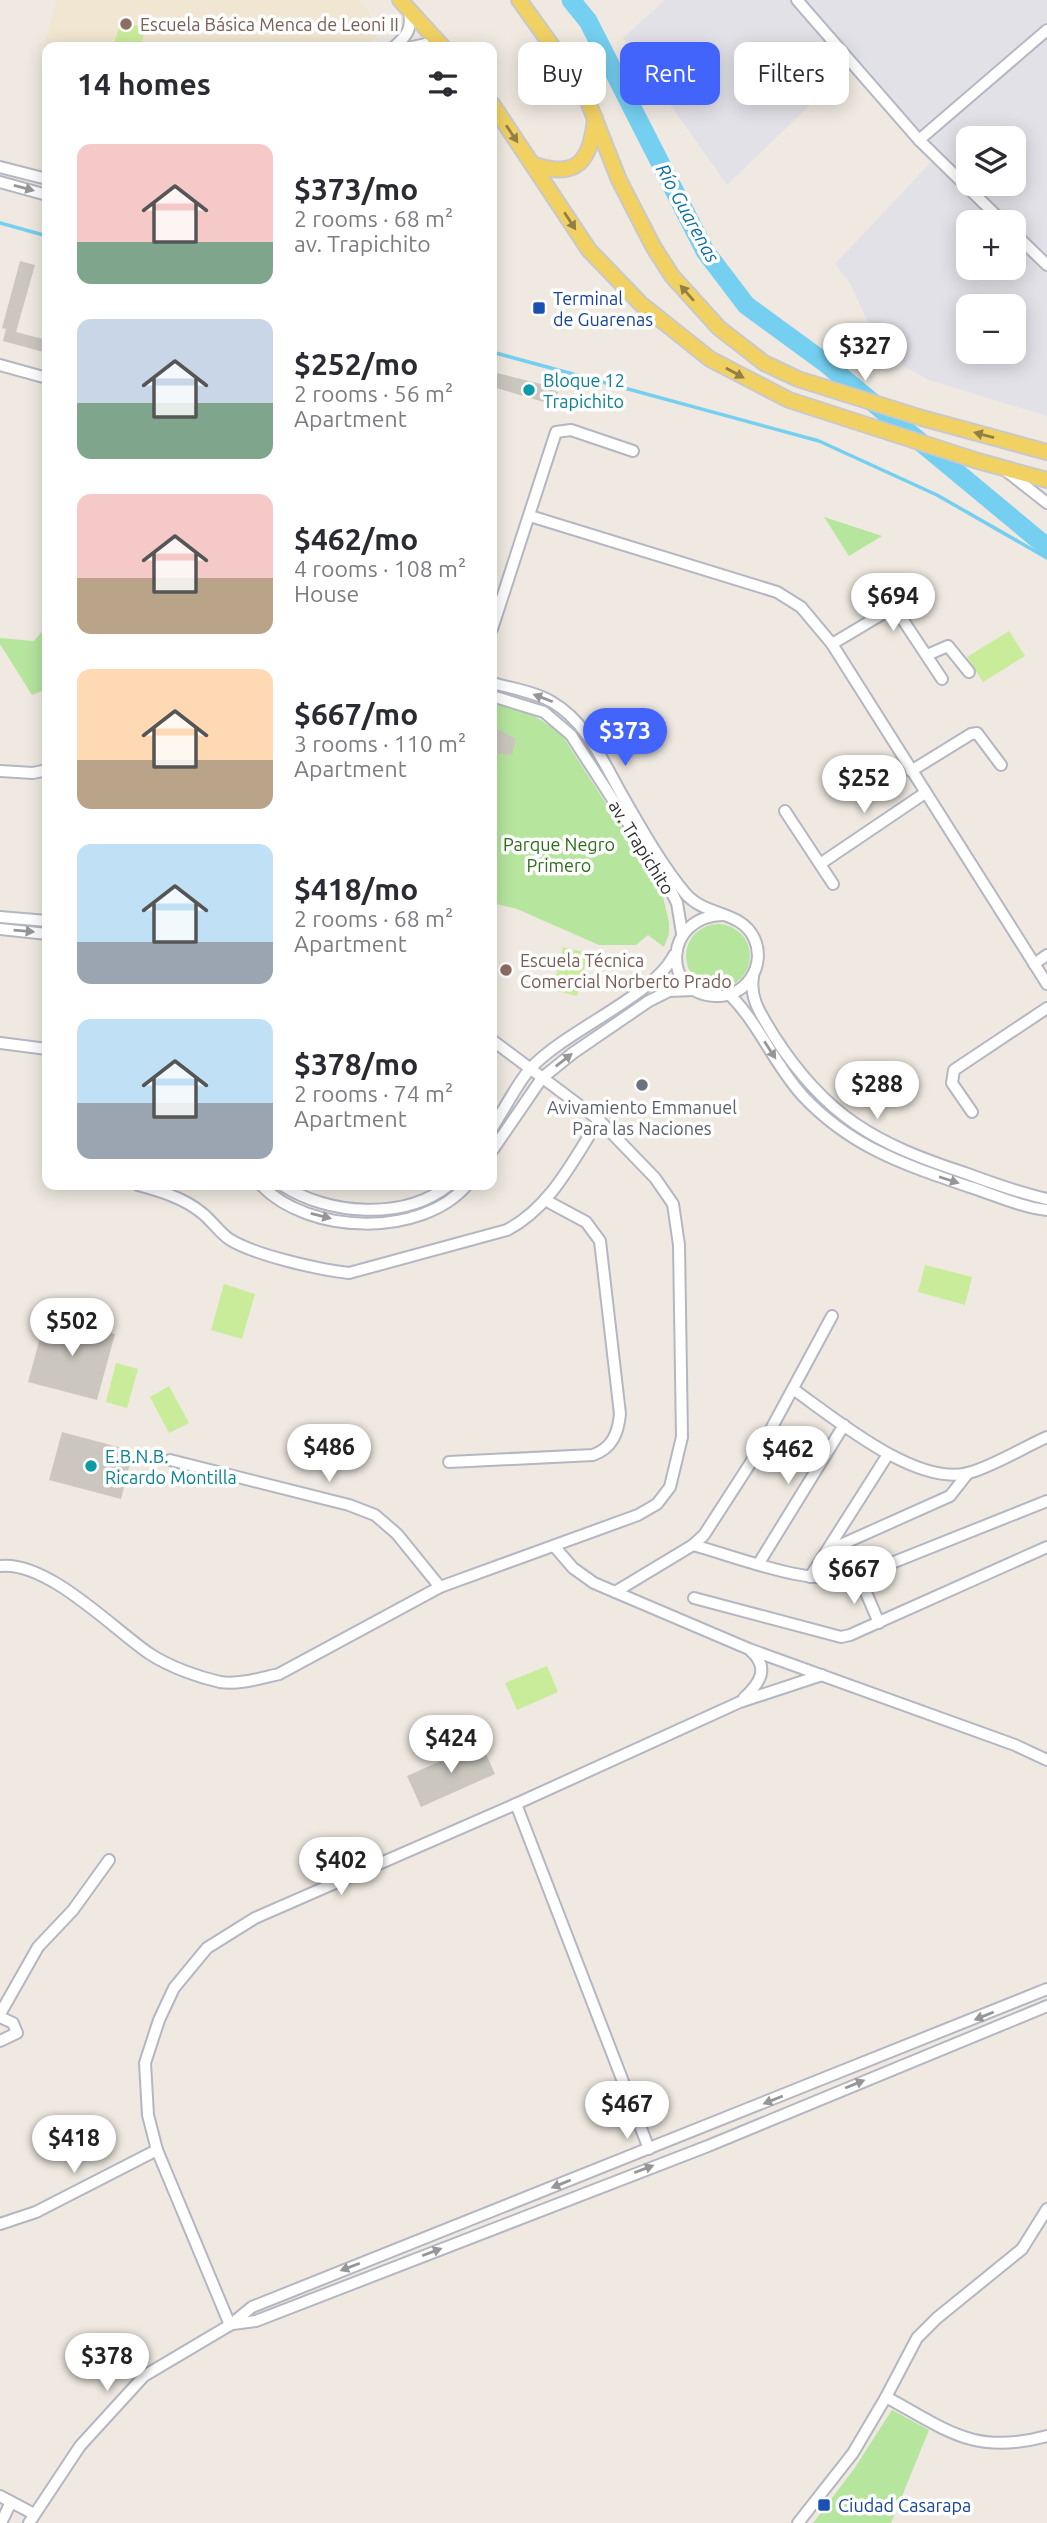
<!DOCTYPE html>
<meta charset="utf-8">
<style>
:root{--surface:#fff;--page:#f7f7f7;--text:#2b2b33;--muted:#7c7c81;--accent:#4264fb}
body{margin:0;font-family:Ubuntu,sans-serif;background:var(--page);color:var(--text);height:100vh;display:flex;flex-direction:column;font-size:26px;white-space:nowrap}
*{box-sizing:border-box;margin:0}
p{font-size:23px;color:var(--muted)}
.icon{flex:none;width:38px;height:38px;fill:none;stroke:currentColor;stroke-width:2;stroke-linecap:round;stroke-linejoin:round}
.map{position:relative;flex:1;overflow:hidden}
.sheet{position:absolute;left:42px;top:42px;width:455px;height:1148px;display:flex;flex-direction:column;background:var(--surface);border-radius:14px;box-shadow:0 4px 18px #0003}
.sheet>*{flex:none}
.hud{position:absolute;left:518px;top:42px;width:424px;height:63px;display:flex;gap:14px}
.tools{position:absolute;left:956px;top:126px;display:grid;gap:14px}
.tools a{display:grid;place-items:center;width:70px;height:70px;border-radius:14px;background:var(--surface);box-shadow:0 4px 18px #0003;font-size:35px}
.price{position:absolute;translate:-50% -60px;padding:0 16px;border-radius:24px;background:#fff;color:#222;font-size:23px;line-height:46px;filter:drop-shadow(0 2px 4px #0008)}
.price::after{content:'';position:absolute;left:50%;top:42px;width:21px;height:16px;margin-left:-10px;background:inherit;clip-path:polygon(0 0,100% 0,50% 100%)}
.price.on{background:var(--accent);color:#fff}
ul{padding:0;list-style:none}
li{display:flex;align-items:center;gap:21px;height:175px;padding:0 35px}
li span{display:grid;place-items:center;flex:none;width:196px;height:140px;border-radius:14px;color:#555}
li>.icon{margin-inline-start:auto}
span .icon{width:84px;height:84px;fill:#fffc;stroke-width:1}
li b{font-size:30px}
h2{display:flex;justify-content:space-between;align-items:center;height:84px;padding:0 35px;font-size:30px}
.tag{padding:0 24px;border-radius:14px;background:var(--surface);box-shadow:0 4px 18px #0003;font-size:24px;line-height:63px}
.tag.on{background:var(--accent);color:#fff}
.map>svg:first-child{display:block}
.industrial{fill:#e3e1e8;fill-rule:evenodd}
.education{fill:#f0e6d1}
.green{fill:#b6e59e}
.pitch{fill:#c9ec9a}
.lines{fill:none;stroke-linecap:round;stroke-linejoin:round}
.stream{stroke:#75cff0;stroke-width:3.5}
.river{stroke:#75cff0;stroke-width:19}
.building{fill:#cbc7bf}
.minor-casing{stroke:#b4b7c1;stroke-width:14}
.major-casing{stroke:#c9c9c9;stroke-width:18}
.minor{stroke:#fff;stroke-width:10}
.major{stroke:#f2d163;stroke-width:14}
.oneway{fill:#908048}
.oneway2{fill:#969696}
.education-dot{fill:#8d6e63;stroke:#fff;stroke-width:2.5}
.transit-dot{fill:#1a4fb4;stroke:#fff;stroke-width:2.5}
.culture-dot{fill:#0f9aa8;stroke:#fff;stroke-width:2.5}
.worship-dot{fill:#6b7280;stroke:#fff;stroke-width:2.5}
.labels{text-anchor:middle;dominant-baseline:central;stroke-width:7;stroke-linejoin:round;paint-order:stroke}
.education-label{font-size:18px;fill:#785e54;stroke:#fff;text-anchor:start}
.transit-label{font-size:18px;fill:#164399;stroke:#fff;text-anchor:start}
.culture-label{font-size:18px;fill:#0d838f;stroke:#fff;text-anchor:start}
.park-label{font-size:18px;fill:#2c6e1b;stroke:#fff}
.street-label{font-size:18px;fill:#2e2e2e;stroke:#fff}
.worship-label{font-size:18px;fill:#5b616d;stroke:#fff}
.water-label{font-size:19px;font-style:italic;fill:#0d6fa3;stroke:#fff}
</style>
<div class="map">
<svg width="1047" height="2523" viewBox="0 0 1047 2523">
<rect width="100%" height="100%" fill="#efe9e1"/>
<path class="industrial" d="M 665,0 L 1047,0 L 1047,416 L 929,380 L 907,368 L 886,348 L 867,320 L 850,283 L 835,264 L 933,160 L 849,67 L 727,185 L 623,38 ZM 968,138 L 1013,138 L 1013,184 L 968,184 ZM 968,222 L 1013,222 L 1013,268 L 968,268 ZM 968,306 L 1013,306 L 1013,352 L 968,352 Z"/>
<path class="education" d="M 57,0 L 359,0 L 368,10 L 378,34 L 366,47 L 47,47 L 47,59 L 41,57 Z"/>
<g class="green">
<path d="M 824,517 L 882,536 L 849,556 Z"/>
<path d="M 45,628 L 47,631 L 47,689 L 32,695 L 0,644 L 0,638 L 34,641 Z"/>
<path d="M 492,703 L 529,713 L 560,732 L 661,889 L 669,922 L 669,934 L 664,947 L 648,935 L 636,945 L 599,945 L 517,909 L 492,903 Z"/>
<circle cx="718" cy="956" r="32"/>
<path d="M 892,2410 L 929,2430 L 891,2523 L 813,2523 L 854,2469 Z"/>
</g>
<g class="pitch">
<path d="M 121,21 L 146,28 L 140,47 L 113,47 Z"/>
<path d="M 1009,631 L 1025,656 L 983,682 L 967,657 Z"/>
<path d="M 563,947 L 588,953 L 577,996 L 553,990 Z"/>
<path d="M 925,1265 L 972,1277 L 965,1305 L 918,1292 Z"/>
<path d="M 224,1284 L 255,1294 L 242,1339 L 211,1330 Z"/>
<path d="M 116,1363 L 138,1369 L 127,1408 L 106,1402 Z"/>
<path d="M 169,1386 L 189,1423 L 169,1433 L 150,1397 Z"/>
<path d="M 547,1666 L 558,1692 L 517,1710 L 505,1683 Z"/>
</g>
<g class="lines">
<g class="stream">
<path d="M 0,223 L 47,236"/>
<path d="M 492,352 L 819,441 L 937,495 L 1047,558"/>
</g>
<path class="river" d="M 571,0 L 588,21 L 705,251 L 746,305 L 824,362 L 1047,547"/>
</g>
<g class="building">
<path d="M 20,261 L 35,265 L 16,332 L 47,340 L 47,353 L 3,341 L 6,329 L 2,328 Z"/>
<path d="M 497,373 L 549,386 L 549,389 L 558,392 L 554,405 L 493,387 Z"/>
<path d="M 492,726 L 516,739 L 512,755 L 492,753 Z"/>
<path d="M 46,1316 L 115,1334 L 97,1400 L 28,1382 Z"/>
<path d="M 62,1432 L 133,1451 L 121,1499 L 49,1480 Z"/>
<path d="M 481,1743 L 495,1774 L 421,1807 L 407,1776 Z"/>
</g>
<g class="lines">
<g class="minor-casing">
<g id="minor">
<path d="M 797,0 L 919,140 L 1003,222"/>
<path d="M 394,47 C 408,35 412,29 409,10"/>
<path d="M 412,47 L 426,44 L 441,45"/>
<path d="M 919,140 L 1047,30"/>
<path d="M 0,167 L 47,179"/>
<path d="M 0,182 L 47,195"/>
<path d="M 1013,232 L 1047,265"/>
<path d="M 0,365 L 47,378"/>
<path d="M 1005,470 L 1047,503"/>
<path d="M 530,516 L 777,592 L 801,607 L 832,644 L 1047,984"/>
<path d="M 492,629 L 556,432 L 571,430 L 633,451"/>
<path d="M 832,644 L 884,613 L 893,611 L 899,614 L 942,679"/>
<path d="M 927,655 L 948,646 L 969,672"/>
<path d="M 492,683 C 511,688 535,692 552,702 C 586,721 604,763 622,795 C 641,828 661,864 685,893 C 705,917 741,910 754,938 C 767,965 746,998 715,996 C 660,993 664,916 723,915"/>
<path d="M 492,696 L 544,712 L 571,735 L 668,885 L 677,903 L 682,933"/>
<path d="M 0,771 L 33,773 L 47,770"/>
<path d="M 911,771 L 971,734 L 977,733 L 1001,765"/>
<path d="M 785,811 L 833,884"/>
<path d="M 820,864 L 925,793"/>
<path d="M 0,917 L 47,921"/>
<path d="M 0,929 L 47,934"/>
<path d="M 1034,964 L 1047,955"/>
<path d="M 753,977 C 749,1000 763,1017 774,1036 C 826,1117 876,1144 965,1173 C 992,1183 1019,1193 1047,1199"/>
<path d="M 730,995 C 759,1024 774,1064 802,1095 C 850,1147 905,1165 970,1187 C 995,1195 1021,1207 1047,1210"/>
<path d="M 0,1043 L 47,1049"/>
<path d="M 972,1112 L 952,1083 L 954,1070 L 1047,1008"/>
<path d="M 492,1128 C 503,1112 518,1082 530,1069 C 564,1031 654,996 674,955"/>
<path d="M 492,1151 L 542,1078 L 573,1053 L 649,1001 L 669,991 L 694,990"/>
<path d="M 138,1185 C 160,1191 184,1198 202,1213 C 212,1221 219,1232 229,1239 C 254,1255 320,1270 349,1273 L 507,1230 C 551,1207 573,1160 599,1120"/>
<path d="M 261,1185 C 309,1235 421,1238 467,1185"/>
<path d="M 282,1185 C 328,1215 404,1221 449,1185"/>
<path d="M 793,1389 C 833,1417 916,1487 968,1473 C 992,1467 1024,1447 1047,1437"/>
<path d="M 170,1460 L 349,1505 L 375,1515 L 397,1534 L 440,1587"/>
<path d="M 449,1462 L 593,1455 C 612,1448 618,1434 620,1414 L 600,1241 L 586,1222 L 545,1200"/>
<path d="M 693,1545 C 744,1559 806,1586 859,1576 L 1047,1501"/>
<path d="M 554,1546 L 573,1568 L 594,1583 L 749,1649 L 1015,1745 L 1047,1760"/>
<path d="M 827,1551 L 950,1496 L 968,1473"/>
<path d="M 759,1563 L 844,1425"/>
<path d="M 0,1566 C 47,1560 113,1629 150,1654 C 170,1667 198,1677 220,1682 C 239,1685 261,1678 279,1674 L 440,1587 L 638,1515 L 657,1504 L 670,1487 L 682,1437 L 679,1245 L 673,1204 L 655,1178 L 599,1120 L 492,1040"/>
<path d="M 859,1576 L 879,1623"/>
<path d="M 810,1577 L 887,1456"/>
<path d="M 615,1592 L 693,1545 L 704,1535 L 764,1442 L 832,1316"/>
<path d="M 694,1598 L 841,1637 L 850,1635 L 1047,1547"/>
<path d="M 744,1698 C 760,1683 770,1668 751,1651"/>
<path d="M 516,1804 L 649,2149"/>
<path d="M 0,2014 L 38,1947 L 73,1910 L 109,1860"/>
<path d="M 0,2017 L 13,2023 L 17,2033 L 0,2041"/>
<path d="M 0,2224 L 36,2212 L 157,2150"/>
<path d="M 233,2324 L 256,2321 L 708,2146 L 1047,2006"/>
<path d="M 230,2325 L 157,2150 L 148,2115 L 145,2063 L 159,2020 L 174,1988 L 207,1948 L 255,1918 L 516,1804 L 740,1702 L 822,1675"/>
<path d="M 886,2397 C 947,2430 974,2456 1047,2436"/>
<path d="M 0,2496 L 34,2514"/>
<path d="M 1,2523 L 11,2502"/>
<path d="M 29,2523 L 80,2446 L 144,2376 L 230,2325 L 252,2307 L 1047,1989"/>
<path d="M 798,2523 L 853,2453 L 886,2397 L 917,2338 L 937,2318 L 1022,2249 L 1047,2209"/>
</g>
</g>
<g class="major-casing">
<g id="major">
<path d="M 400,0 L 443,47"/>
<path d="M 519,0 L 583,89 L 619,180 L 653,246 L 672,276 L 719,328 L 764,363 L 798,379 L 922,418 L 1047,452"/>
<path d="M 492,104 L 589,250 L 641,304 L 710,359 L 789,400 L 978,461 L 1047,480"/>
<path d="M 532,164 C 577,180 591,161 595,118"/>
</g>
</g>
<use href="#minor" class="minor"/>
<use href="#major" class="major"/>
</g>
<defs><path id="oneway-solid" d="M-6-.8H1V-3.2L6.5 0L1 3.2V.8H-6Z" transform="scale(1.75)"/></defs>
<g class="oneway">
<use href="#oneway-solid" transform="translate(512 134) rotate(56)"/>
<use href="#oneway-solid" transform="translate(570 221) rotate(57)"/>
<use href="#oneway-solid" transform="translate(687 293) rotate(-131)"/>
<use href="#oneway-solid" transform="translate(735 373) rotate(29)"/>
<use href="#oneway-solid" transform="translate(984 435) rotate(-165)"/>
</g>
<g class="oneway2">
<use href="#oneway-solid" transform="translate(24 188) rotate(15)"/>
<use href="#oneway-solid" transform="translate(543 698) rotate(-159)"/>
<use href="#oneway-solid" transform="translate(24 931) rotate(5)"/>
<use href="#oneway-solid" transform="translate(770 1050) rotate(57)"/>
<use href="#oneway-solid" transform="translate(564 1060) rotate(-38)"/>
<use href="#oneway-solid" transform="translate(949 1180) rotate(18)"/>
<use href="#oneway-solid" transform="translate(321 1216) rotate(14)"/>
<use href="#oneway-solid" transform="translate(984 2016) rotate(158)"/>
<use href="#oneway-solid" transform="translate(855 2084) rotate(-22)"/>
<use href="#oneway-solid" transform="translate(773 2100) rotate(158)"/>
<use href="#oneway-solid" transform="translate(644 2169) rotate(-21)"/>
<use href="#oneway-solid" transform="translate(561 2184) rotate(158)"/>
<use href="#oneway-solid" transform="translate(432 2252) rotate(-21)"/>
<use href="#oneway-solid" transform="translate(350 2267) rotate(159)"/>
</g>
<g class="education-dot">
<circle cx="126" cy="24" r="7"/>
<circle cx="506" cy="970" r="7"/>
</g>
<g class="transit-dot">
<rect x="532" y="301" width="14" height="14" rx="3.5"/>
<rect x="817" y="2498" width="14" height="14" rx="3.5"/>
</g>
<g class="culture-dot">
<circle cx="529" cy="390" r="7"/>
<circle cx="91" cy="1466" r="7"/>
</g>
<circle class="worship-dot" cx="642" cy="1085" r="7"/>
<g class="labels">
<g class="education-label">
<text x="140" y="24">Escuela Básica Menca de Leoni II</text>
<text x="520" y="960">Escuela Técnica<tspan x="520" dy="21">Comercial Norberto Prado</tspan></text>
</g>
<g class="transit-label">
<text x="553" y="298">Terminal<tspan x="553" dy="21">de Guarenas</tspan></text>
<text x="838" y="2505">Ciudad Casarapa</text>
</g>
<g class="culture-label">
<text x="543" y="380">Bloque 12<tspan x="543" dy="21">Trapichito</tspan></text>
<text x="105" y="1456">E.B.N.B.<tspan x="105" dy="21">Ricardo Montilla</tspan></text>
</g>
<g class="park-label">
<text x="559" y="844">Parque Negro<tspan x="559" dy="21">Primero</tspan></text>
</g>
<g class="street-label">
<text transform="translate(642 847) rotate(58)">av. Trapichito</text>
</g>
<g class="worship-label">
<text x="642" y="1107">Avivamiento Emmanuel<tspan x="642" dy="21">Para las Naciones</tspan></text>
</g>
<g class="water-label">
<text transform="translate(688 213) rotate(61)">Río Guarenas</text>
</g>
</g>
</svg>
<div class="tools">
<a><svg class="icon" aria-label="layers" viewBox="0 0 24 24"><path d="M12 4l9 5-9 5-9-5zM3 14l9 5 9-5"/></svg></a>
<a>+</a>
<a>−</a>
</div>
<b class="price" style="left:865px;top:383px">$327</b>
<b class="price" style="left:893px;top:633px">$694</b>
<b class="price on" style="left:625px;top:768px">$373</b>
<b class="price" style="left:864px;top:815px">$252</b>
<b class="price" style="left:877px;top:1121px">$288</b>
<b class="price" style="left:72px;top:1358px">$502</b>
<b class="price" style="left:329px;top:1484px">$486</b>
<b class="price" style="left:788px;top:1486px">$462</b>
<b class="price" style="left:854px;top:1606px">$667</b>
<b class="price" style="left:451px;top:1775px">$424</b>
<b class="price" style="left:341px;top:1897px">$402</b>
<b class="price" style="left:627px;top:2141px">$467</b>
<b class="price" style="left:74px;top:2175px">$418</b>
<b class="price" style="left:107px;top:2393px">$378</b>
<div class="hud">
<a class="tag">Buy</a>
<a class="tag on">Rent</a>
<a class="tag">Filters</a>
</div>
<section class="sheet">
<h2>14 homes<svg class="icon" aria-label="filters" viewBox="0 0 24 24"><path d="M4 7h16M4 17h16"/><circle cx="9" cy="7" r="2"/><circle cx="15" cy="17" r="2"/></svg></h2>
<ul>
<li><span style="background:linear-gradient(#f6c9c9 70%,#7fa58c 0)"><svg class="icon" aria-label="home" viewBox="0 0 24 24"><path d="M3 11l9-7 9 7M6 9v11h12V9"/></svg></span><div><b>$373/mo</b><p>2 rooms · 68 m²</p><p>av. Trapichito</p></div></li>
<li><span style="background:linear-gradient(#c9d6e8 60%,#7fa58c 0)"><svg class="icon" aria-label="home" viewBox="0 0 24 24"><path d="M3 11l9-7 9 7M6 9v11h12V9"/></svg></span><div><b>$252/mo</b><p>2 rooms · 56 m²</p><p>Apartment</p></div></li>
<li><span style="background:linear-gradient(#f6c9c9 60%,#b9a48a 0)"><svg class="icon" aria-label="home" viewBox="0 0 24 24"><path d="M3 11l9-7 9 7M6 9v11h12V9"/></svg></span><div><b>$462/mo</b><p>4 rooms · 108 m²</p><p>House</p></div></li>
<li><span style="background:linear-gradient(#ffd9b3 65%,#b9a48a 0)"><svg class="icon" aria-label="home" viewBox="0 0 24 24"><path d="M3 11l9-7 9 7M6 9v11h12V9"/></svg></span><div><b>$667/mo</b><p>3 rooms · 110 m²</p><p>Apartment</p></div></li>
<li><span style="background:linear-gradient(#bfe0f5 70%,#9aa5b1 0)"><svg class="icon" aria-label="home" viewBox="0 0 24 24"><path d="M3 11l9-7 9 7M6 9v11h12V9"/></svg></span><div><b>$418/mo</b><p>2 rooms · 68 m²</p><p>Apartment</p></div></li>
<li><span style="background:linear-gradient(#bfe0f5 60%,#9aa5b1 0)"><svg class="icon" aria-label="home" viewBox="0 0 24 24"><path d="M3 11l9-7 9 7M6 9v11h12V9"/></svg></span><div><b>$378/mo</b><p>2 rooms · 74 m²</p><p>Apartment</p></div></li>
</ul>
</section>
</div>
